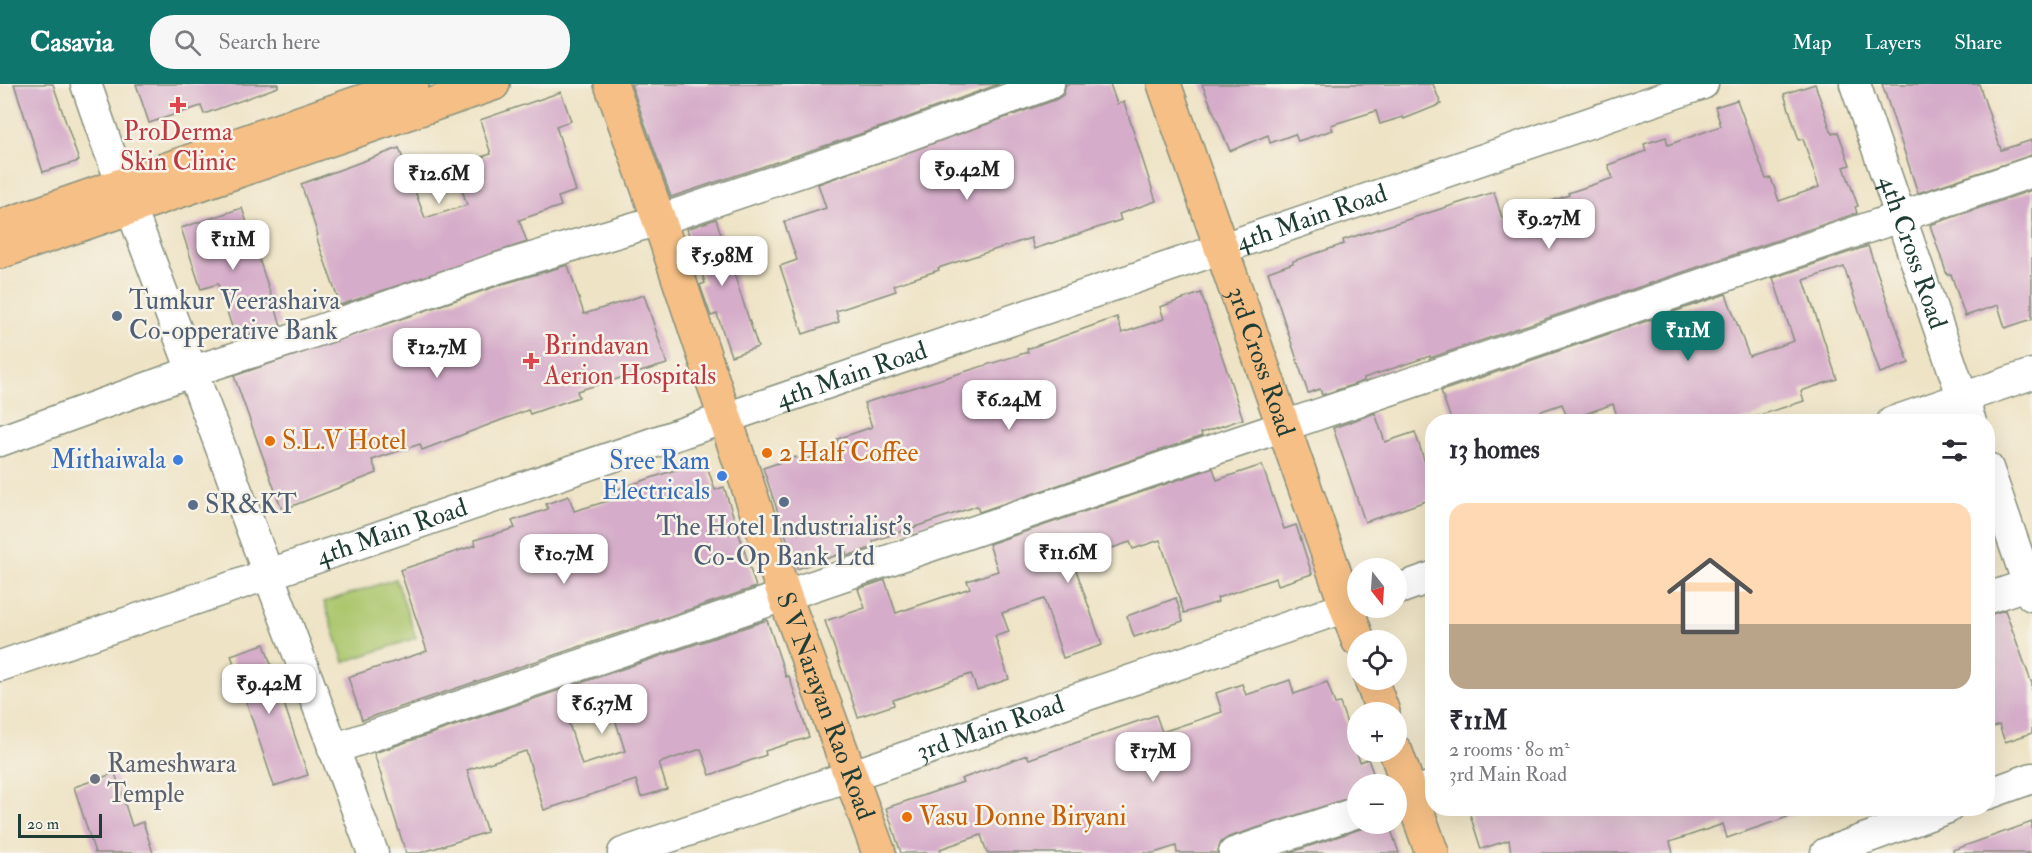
<!DOCTYPE html>
<meta charset="utf-8">
<style>
:root{--surface:#fff;--page:#f7f7f7;--text:#2b2b33;--muted:#7c7c81;--line:#e1e1e2;--accent:#0f766e}
body{margin:0;font-family:"IM FELL Double Pica",serif;background:var(--page);color:var(--text);height:100vh;display:flex;flex-direction:column;font-size:22px;white-space:nowrap}
*{box-sizing:border-box;margin:0}
p{font-size:20px;color:var(--muted)}
.icon{flex:none;width:33px;height:33px;fill:none;stroke:currentColor;stroke-width:2;stroke-linecap:round;stroke-linejoin:round}
.map{position:relative;flex:1;overflow:hidden}
.panel{position:absolute;left:1425px;top:330px;width:570px;height:402px;display:flex;flex-direction:column;background:var(--surface);border-radius:24px;box-shadow:0 6px 24px #0002}
.panel>*{flex:none}
.needle{width:39px;rotate:163deg}
.controls{position:absolute;left:1347px;top:474px;display:grid;gap:12px}
.controls a{display:grid;place-items:center;width:60px;height:60px;border-radius:50%;background:var(--surface);box-shadow:0 6px 24px #0002;font-size:30px}
.scale{position:absolute;left:18px;bottom:15px;width:84px;box-sizing:border-box;padding-left:6px;border:3px solid #1f3d34;border-top:0;font-size:16px;line-height:21px;white-space:nowrap;color:#1f3d34;-webkit-text-stroke:4px #f7f3e8;paint-order:stroke}
.price{position:absolute;translate:-50% -51px;padding:0 14px;border-radius:12px;background:#fff;color:#222;font-size:20px;line-height:39px;filter:drop-shadow(0 2px 3px #0008)}
.price::after{content:'';position:absolute;left:50%;top:36px;width:18px;height:14px;margin-left:-9px;background:inherit;clip-path:polygon(0 0,100% 0,50% 100%)}
.price.active{background:var(--accent);color:#fff}
ul{padding:0;list-style:none}
li{display:grid;align-content:center;gap:12px;height:318px;padding:0 24px}
li+li{border-top:2px solid var(--line)}
li span{display:grid;place-items:center;height:186px;border-radius:18px;color:#555}
li>.icon{margin-inline-start:auto}
span .icon{width:108px;height:108px;fill:#fffc;stroke-width:1}
li b{font-size:26px}
h2{display:flex;justify-content:space-between;align-items:center;height:72px;padding:0 24px;font-size:26px}
header{display:flex;align-items:center;gap:36px;box-sizing:border-box;height:84px;padding:0 30px;background:var(--accent);color:#fff}
header strong{font-size:28px}
nav{display:flex;gap:33px;margin-inline-start:auto;font-size:21px}
.search{width:420px;height:54px;background:var(--page);display:flex;align-items:center;gap:15px;box-sizing:border-box;padding:0 21px;border-radius:24px;color:var(--muted);font-size:22px}
.map>svg:first-child{display:block}
.green{fill:#aac66c;stroke:#648250;stroke-width:1.5}
.building{fill:#d5acc9;fill-rule:evenodd}
.lines{fill:none;stroke-linecap:round;stroke-linejoin:round}
.minor-casing{stroke:#86907c;stroke-width:33}
.major-casing{stroke:#86907c;stroke-width:36}
.minor{stroke:#fff;stroke-width:30}
.major{stroke:#f5bf86;stroke-width:33}
.health-dot{fill:#e0444e;stroke:#f7f3e8;stroke-width:2}
.service-dot{fill:#5c6f8a;stroke:#f7f3e8;stroke-width:2}
.food-dot{fill:#e8710a;stroke:#f7f3e8;stroke-width:2}
.shop-dot{fill:#3f7fe0;stroke:#f7f3e8;stroke-width:2}
.worship-dot{fill:#6b7280;stroke:#f7f3e8;stroke-width:2}
.labels{text-anchor:middle;dominant-baseline:central;stroke-width:5;stroke-linejoin:round;paint-order:stroke}
.health-label{font-size:26px;fill:#be3a42;stroke:#f7f3e8}
.street-label{font-size:26px;fill:#1f3d34;stroke:#f7f3e8}
.service-label{font-size:26px;fill:#4e5e75;stroke:#f7f3e8;text-anchor:start}
.food-label{font-size:26px;fill:#c56008;stroke:#f7f3e8;text-anchor:start}
.shop-label{font-size:26px;fill:#366cbe;stroke:#f7f3e8;text-anchor:end}
.worship-label{font-size:26px;fill:#5b616d;stroke:#f7f3e8;text-anchor:start}
</style>
<header>
<strong>Casavia</strong>
<div class="search"><svg class="icon" aria-label="search" viewBox="0 0 24 24"><circle cx="10" cy="10" r="6"/><path d="M15 15l6 6"/></svg>Search here</div>
<nav><a>Map</a><a>Layers</a><a>Share</a></nav>
</header>
<div class="map">
<svg width="2032" height="769" viewBox="0 0 2032 769">
<rect width="100%" height="100%" fill="#f7f3e8"/>
<filter id="ink" filterUnits="userSpaceOnUse"><feTurbulence type="fractalNoise" baseFrequency=".0167" numOctaves="2"/><feDisplacementMap in="SourceGraphic" scale="12" xChannelSelector="R" yChannelSelector="G"/><feConvolveMatrix kernelMatrix="1 2 1 2 8 2 1 2 1" color-interpolation-filters="sRGB"/></filter>
<filter id="wash" filterUnits="userSpaceOnUse"><feTurbulence type="fractalNoise" baseFrequency=".008" numOctaves="4" result="noise"/><feDisplacementMap in="SourceGraphic" scale="24" xChannelSelector="R" yChannelSelector="G"/><feGaussianBlur stdDeviation="1.35" result="paint"/><feColorMatrix in="noise" values="0 0 0 0 0 0 0 0 0 0 0 0 0 0 0 0 0 1.4 0 .05"/><feComposite in="paint" operator="in"/></filter>
<g filter="url(#wash)">
<rect width="100%" height="100%" fill="#eee3c5"/>
<path class="green" d="M 396,495 L 416,554 L 344,578 L 324,518 Z"/>
<g id="blocks">
<g class="building">
<path d="M 14,0 L 53,0 L 79,77 L 43,88 Z"/>
<path d="M 136,0 L 278,0 L 278,3 L 204,30 L 201,22 L 149,39 Z"/>
<path d="M 631,0 L 999,0 L 887,41 L 671,113 Z"/>
<path d="M 1066,0 L 1110,0 L 1117,20 L 1124,18 L 1156,117 L 1119,130 L 1121,136 L 1034,165 L 1031,154 L 938,184 L 939,186 L 894,201 L 896,207 L 836,227 L 839,238 L 803,250 L 780,182 L 797,176 L 784,138 L 826,124 L 818,100 L 1055,16 L 1063,11 Z"/>
<path d="M 1202,0 L 1433,0 L 1441,20 L 1404,35 L 1403,33 L 1380,40 L 1376,27 L 1331,41 L 1333,46 L 1298,57 L 1295,50 L 1270,59 L 1268,51 L 1230,67 Z"/>
<path d="M 1815,0 L 1832,50 L 1838,48 L 1850,81 L 1844,83 L 1858,122 L 1855,123 L 1857,129 L 1430,274 L 1430,272 L 1364,294 L 1364,297 L 1322,311 L 1320,305 L 1308,309 L 1268,188 L 1293,179 L 1293,177 L 1344,160 L 1343,156 L 1494,108 L 1502,134 L 1569,111 L 1568,109 L 1613,94 L 1608,81 L 1646,67 L 1644,60 L 1666,53 L 1668,61 L 1721,42 L 1715,23 L 1737,16 L 1766,95 L 1771,94 L 1779,117 L 1819,103 L 1803,55 L 1799,56 L 1784,10 Z"/>
<path d="M 1882,0 L 1979,0 L 2001,66 L 2032,56 L 2032,71 L 1918,109 Z"/>
<path d="M 561,8 L 571,37 L 556,42 L 576,107 L 558,113 L 561,122 L 519,136 L 527,158 L 340,221 L 316,152 L 318,151 L 301,100 L 399,64 L 425,134 L 467,121 L 454,81 L 491,70 L 480,36 Z"/>
<path d="M 2032,106 L 2032,235 L 2005,244 L 1998,221 L 1965,232 L 1951,190 L 1947,191 L 1930,141 Z"/>
<path d="M 242,124 L 281,241 L 236,255 L 218,200 L 201,205 L 181,144 Z"/>
<path d="M 716,135 L 758,263 L 731,272 L 717,230 L 711,232 L 700,201 L 705,199 L 687,145 Z"/>
<path d="M 1868,162 L 1909,279 L 1880,289 L 1844,183 L 1804,196 L 1837,295 L 1801,307 L 1804,317 L 1738,338 L 1619,338 L 1613,320 L 1568,336 L 1562,320 L 1510,338 L 1452,338 L 1441,307 L 1726,210 L 1749,272 L 1794,257 L 1773,194 Z"/>
<path d="M 568,181 L 584,230 L 644,211 L 667,280 L 577,307 L 579,313 L 530,330 L 528,326 L 422,366 L 420,360 L 372,376 L 377,389 L 282,426 L 234,292 L 500,201 Z"/>
<path d="M 1201,209 L 1243,335 L 1201,349 L 1202,352 L 979,428 L 977,422 L 873,457 L 874,463 L 847,472 L 846,468 L 797,485 L 763,384 L 796,373 L 798,378 L 840,364 L 837,355 L 872,343 L 864,319 L 1028,268 L 1027,265 L 1117,233 L 1122,249 L 1164,235 L 1160,223 Z"/>
<path d="M 1375,329 L 1385,358 L 1415,348 L 1432,400 L 1432,415 L 1365,438 L 1333,344 Z"/>
<path d="M 705,376 L 715,406 L 724,403 L 756,503 L 362,636 L 348,593 L 427,567 L 400,486 L 476,461 L 474,456 L 515,444 L 512,437 L 548,425 L 546,420 L 569,412 L 574,427 L 618,414 L 615,406 Z"/>
<path d="M 1262,381 L 1284,445 L 1296,441 L 1312,490 L 1278,501 L 1276,494 L 1217,514 L 1218,518 L 1184,529 L 1160,456 L 1133,465 L 1130,458 L 1073,477 L 1102,561 L 1063,574 L 1044,515 L 1002,529 L 1009,548 L 995,552 L 1009,595 L 977,606 L 971,590 L 893,616 L 894,621 L 858,633 L 825,537 L 865,524 L 858,505 L 885,496 L 896,529 L 970,504 L 967,497 L 998,487 L 989,460 L 1213,384 L 1217,396 Z"/>
<path d="M 1176,514 L 1183,537 L 1134,553 L 1127,532 Z"/>
<path d="M 2005,526 L 2032,600 L 2032,649 L 2005,658 L 1999,641 L 1988,645 L 1988,531 Z"/>
<path d="M 767,536 L 786,593 L 789,592 L 809,653 L 765,667 L 766,671 L 710,691 L 701,665 L 659,679 L 667,705 L 641,713 L 636,696 L 544,726 L 526,667 L 467,686 L 487,748 L 420,769 L 406,769 L 374,669 ZM 608,613 L 625,667 L 582,681 L 565,627 Z"/>
<path d="M 264,560 L 308,691 L 274,702 L 231,571 Z"/>
<path d="M 1290,596 L 1294,610 L 1327,598 L 1335,620 L 1340,619 L 1360,678 L 1368,675 L 1377,700 L 1358,700 L 1358,711 L 1229,753 L 1221,758 L 1217,769 L 1177,769 L 1176,762 L 1154,769 L 987,769 L 981,751 L 940,765 L 942,769 L 901,769 L 886,724 L 963,698 L 961,695 L 1027,671 L 1029,675 L 1156,631 L 1162,648 L 1222,628 L 1216,609 L 1242,600 L 1246,611 Z"/>
<path d="M 115,689 L 132,742 L 143,738 L 153,769 L 95,769 L 74,703 Z"/>
<path d="M 1468,724 L 1801,724 L 1802,728 L 1727,754 L 1723,740 L 1670,758 L 1673,769 L 1511,769 L 1509,756 L 1481,765 Z"/>
<path d="M 2032,738 L 2032,769 L 1953,769 L 1953,766 Z"/>
<path d="M 1371,740 L 1389,740 L 1399,769 L 1289,769 L 1363,744 Z"/>
</g>
</g>
</g>
<g filter="url(#ink)">
<use href="#blocks" fill-opacity="0" stroke="#86907c" stroke-width="1.5"/>
<g class="lines">
<g class="minor-casing">
<g id="minor">
<path d="M 86,0 L 106,58 L 373,769"/>
<path id="s1" d="M 1855,0 L 1971,338"/>
<path d="M 1892,338 L 2032,290"/>
<path d="M 0,357 L 193,287 L 291,256 L 495,185 L 659,136 L 893,57 L 1049,0"/>
<path d="M 1988,384 L 2032,512"/>
<path d="M 1396,506 L 1432,493"/>
<path d="M 1988,514 L 2032,499"/>
<path id="s2" d="M 0,582 L 1703,0"/>
<path d="M 333,665 L 2032,88"/>
<path d="M 1988,710 L 2032,694"/>
<path d="M 1396,715 L 1432,702"/>
<path id="s3" d="M 623,769 L 1358,519"/>
<path d="M 1234,769 L 1358,728"/>
<path d="M 1826,769 L 1948,724"/>
</g>
</g>
<g class="major-casing">
<g id="major">
<path id="s4" d="M 611,0 L 659,136 L 784,510 L 879,769"/>
<path id="s5" d="M 1164,0 L 1358,556"/>
<path d="M 0,143 L 412,0"/>
<path d="M 0,168 L 493,0"/>
<path d="M 1371,596 L 1383,628"/>
<path d="M 1396,668 L 1432,769"/>
</g>
</g>
<use href="#minor" class="minor"/>
<use href="#major" class="major"/>
</g>
</g>
<g class="health-dot">
<path d="M175 12h6v6h6v6h-6v6h-6v-6h-6v-6h6z"/>
<path d="M528 268h6v6h6v6h-6v6h-6v-6h-6v-6h6z"/>
</g>
<g class="service-dot">
<circle cx="117" cy="232" r="6"/>
<circle cx="784" cy="418" r="6"/>
<circle cx="193" cy="421" r="6"/>
</g>
<g class="food-dot">
<circle cx="270" cy="357" r="6"/>
<circle cx="767" cy="369" r="6"/>
<circle cx="907" cy="733" r="6"/>
</g>
<g class="shop-dot">
<circle cx="178" cy="376" r="6"/>
<circle cx="722" cy="392" r="6"/>
</g>
<circle class="worship-dot" cx="95" cy="695" r="6"/>
<g class="labels">
<g class="health-label">
<text x="178" y="48">ProDerma<tspan x="178" dy="30">Skin Clinic</tspan></text>
<text x="544" y="262" text-anchor="start">Brindavan<tspan x="544" dy="30">Aerion Hospitals</tspan></text>
</g>
<g class="street-label">
<text stroke="none"><textPath href="#s2" startOffset="1386">4th Main Road</textPath></text>
<text stroke="none"><textPath href="#s1" startOffset="178">4th Cross Road</textPath></text>
<text stroke="none"><textPath href="#s5" startOffset="294">3rd Cross Road</textPath></text>
<text stroke="none"><textPath href="#s2" startOffset="900">4th Main Road</textPath></text>
<text stroke="none"><textPath href="#s2" startOffset="414">4th Main Road</textPath></text>
<text stroke="none"><textPath href="#s4" startOffset="658">S V Narayan Rao Road</textPath></text>
<text stroke="none"><textPath href="#s3" startOffset="388">3rd Main Road</textPath></text>
</g>
<g class="service-label">
<text x="129" y="217">Tumkur Veerashaiva<tspan x="129" dy="30">Co-opperative Bank</tspan></text>
<text x="205" y="421">SR&amp;KT</text>
<text x="784" y="443" text-anchor="middle">The Hotel Industrialist's<tspan x="784" dy="30">Co-Op Bank Ltd</tspan></text>
</g>
<g class="food-label">
<text x="282" y="357">S.L.V Hotel</text>
<text x="779" y="369">2 Half Coffee</text>
<text x="919" y="733">Vasu Donne Biryani</text>
</g>
<g class="shop-label">
<text x="166" y="376">Mithaiwala</text>
<text x="710" y="377">Sree Ram<tspan x="710" dy="30">Electricals</tspan></text>
</g>
<g class="worship-label">
<text x="107" y="680">Rameshwara<tspan x="107" dy="30">Temple</tspan></text>
</g>
</g>
</svg>
<div class="controls">
<a><svg class="needle" viewBox="-14 -14 28 28"><path d="M0-13l5 13h-10z" fill="#e53935"/><path d="M0 13l5-13h-10z" fill="#7c7c81"/></svg></a>
<a><svg class="icon" aria-label="locate" viewBox="0 0 24 24"><circle cx="12" cy="12" r="6"/><path d="M12 2v4M12 18v4M2 12h4M18 12h4"/></svg></a>
<a>+</a>
<a>−</a>
</div>
<div class="scale">20 m</div>
<b class="price" style="left:967px;top:117px">₹9.42M</b>
<b class="price" style="left:439px;top:121px">₹12.6M</b>
<b class="price" style="left:1549px;top:166px">₹9.27M</b>
<b class="price" style="left:233px;top:187px">₹11M</b>
<b class="price" style="left:722px;top:203px">₹5.98M</b>
<b class="price active" style="left:1688px;top:278px">₹11M</b>
<b class="price" style="left:437px;top:295px">₹12.7M</b>
<b class="price" style="left:1009px;top:347px">₹6.24M</b>
<b class="price" style="left:1068px;top:500px">₹11.6M</b>
<b class="price" style="left:564px;top:501px">₹10.7M</b>
<b class="price" style="left:269px;top:631px">₹9.42M</b>
<b class="price" style="left:602px;top:651px">₹6.37M</b>
<b class="price" style="left:1153px;top:699px">₹17M</b>
<section class="panel">
<h2>13 homes<svg class="icon" aria-label="filters" viewBox="0 0 24 24"><path d="M4 7h16M4 17h16"/><circle cx="9" cy="7" r="2"/><circle cx="15" cy="17" r="2"/></svg></h2>
<ul>
<li><span style="background:linear-gradient(#ffd9b3 65%,#b9a48a 0)"><svg class="icon" aria-label="home" viewBox="0 0 24 24"><path d="M3 11l9-7 9 7M6 9v11h12V9"/></svg></span><div><b>₹11M</b><p>2 rooms · 80 m²</p><p>3rd Main Road</p></div></li>
</ul>
</section>
</div>
